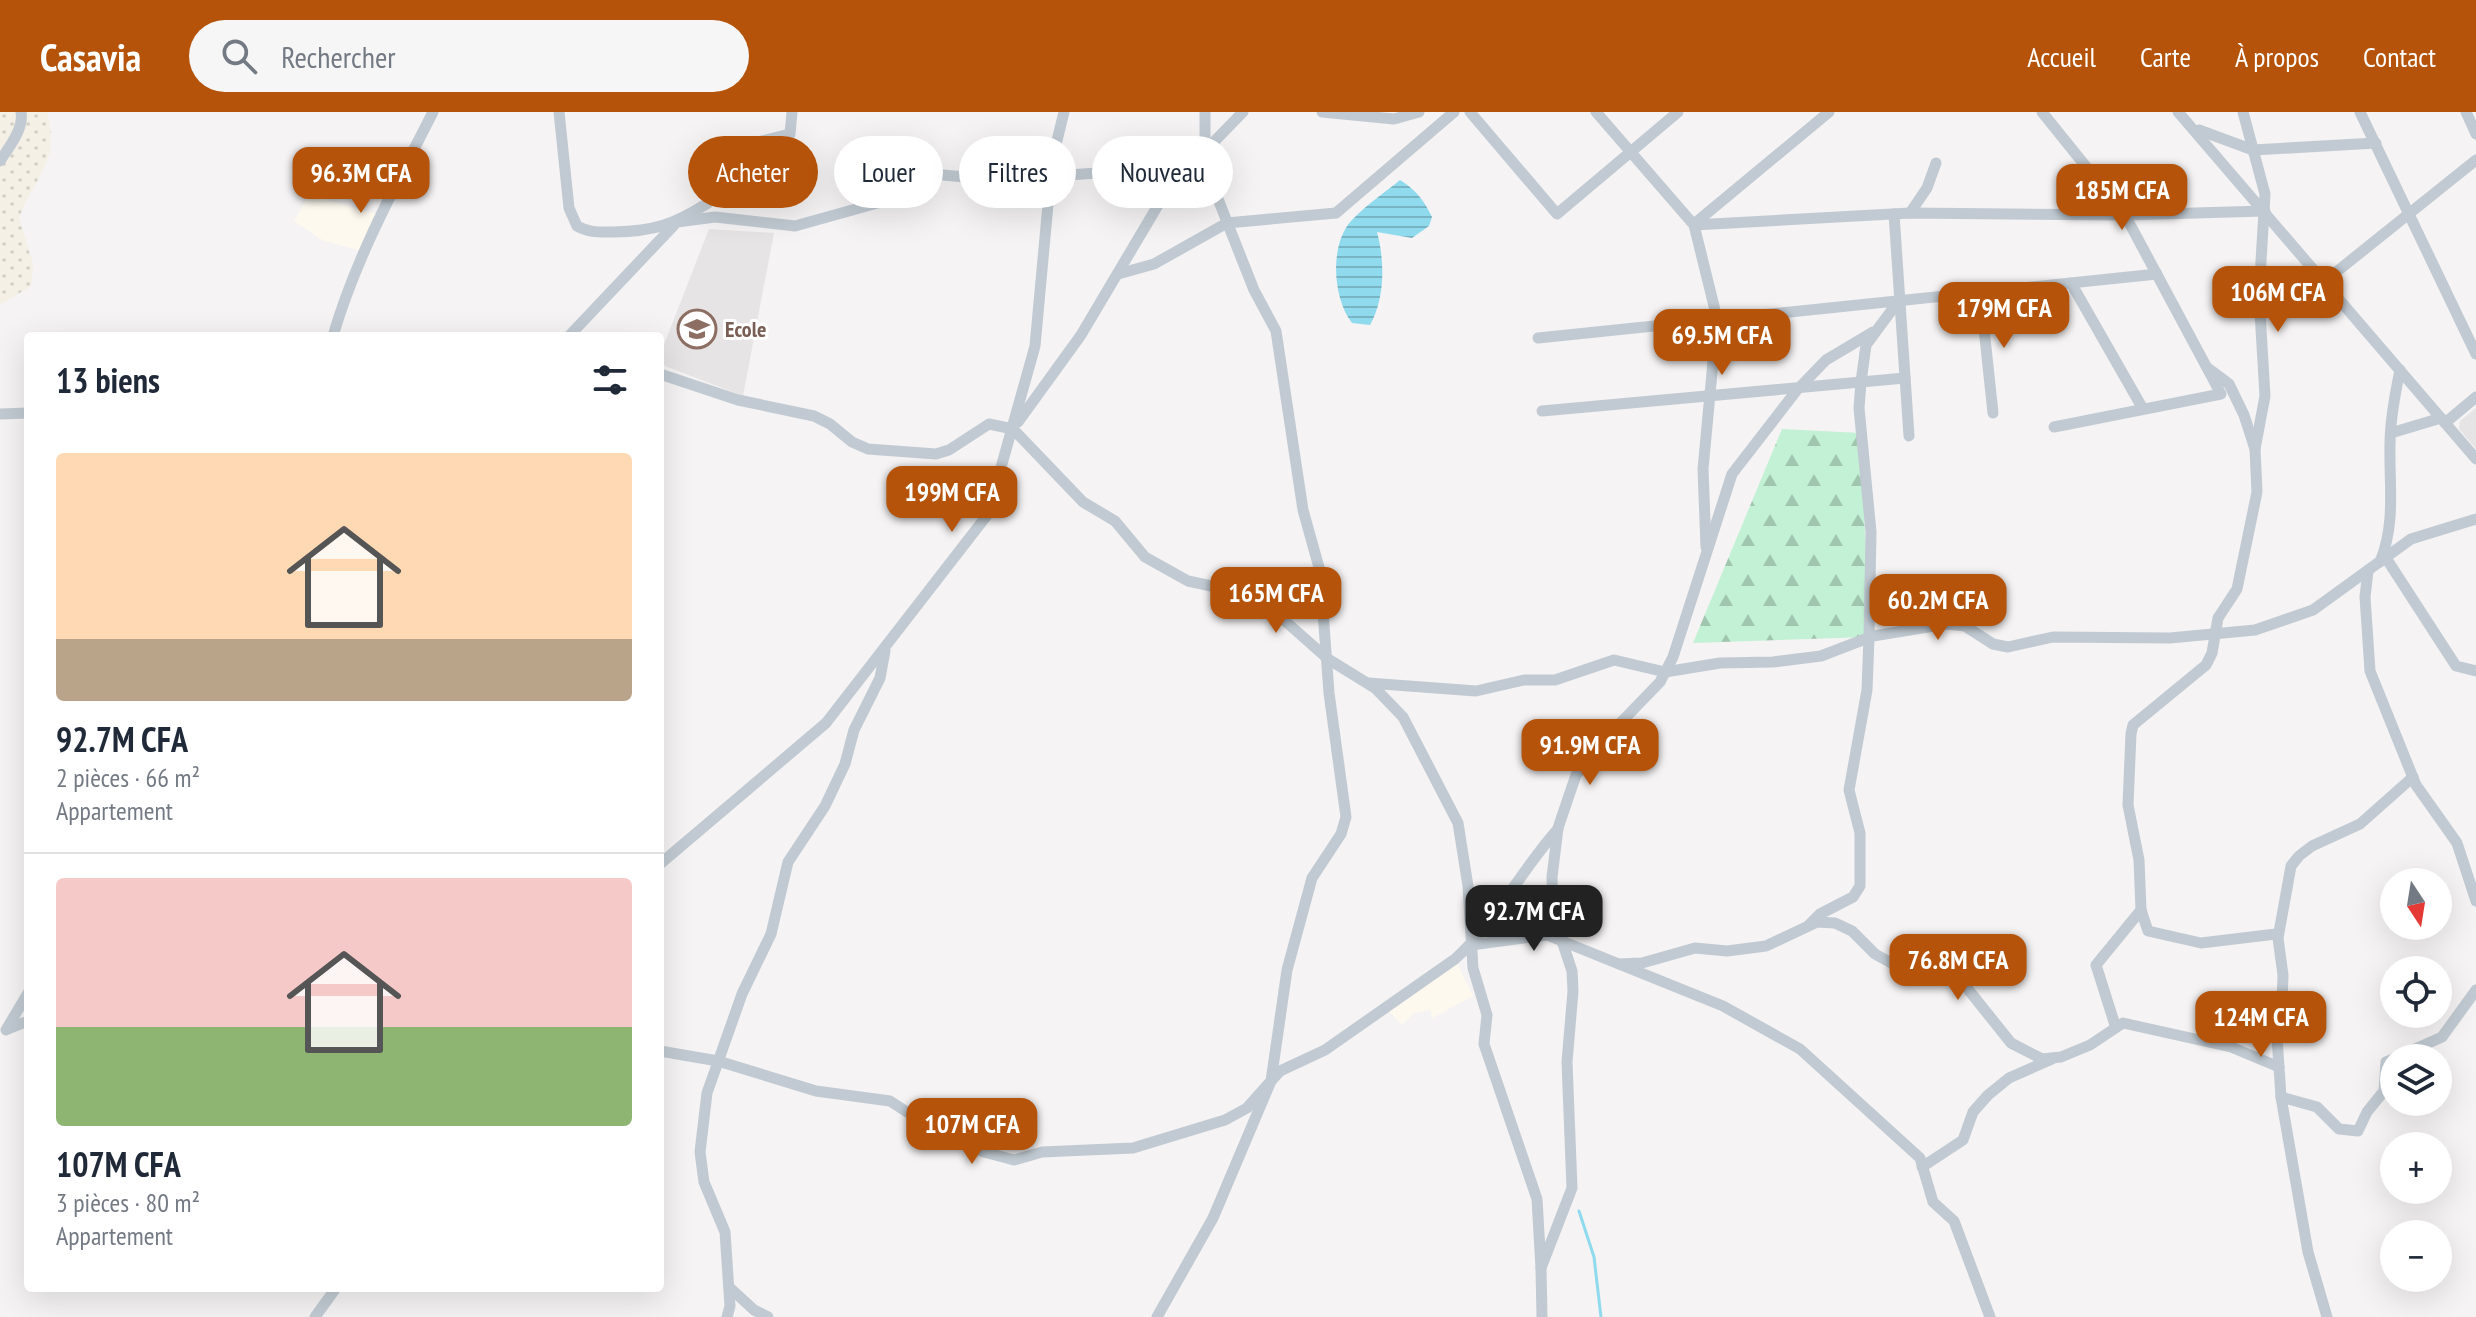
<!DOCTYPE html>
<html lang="fr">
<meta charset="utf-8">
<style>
:root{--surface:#fff;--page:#f6f6f7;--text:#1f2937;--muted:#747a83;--line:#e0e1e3;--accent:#b45309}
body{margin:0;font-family:"PT Sans Narrow",sans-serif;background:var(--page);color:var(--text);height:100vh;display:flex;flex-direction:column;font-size:30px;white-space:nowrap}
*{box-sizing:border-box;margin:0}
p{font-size:26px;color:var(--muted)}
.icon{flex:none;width:44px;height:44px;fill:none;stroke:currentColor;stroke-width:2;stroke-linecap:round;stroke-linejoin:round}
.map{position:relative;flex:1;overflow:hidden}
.drawer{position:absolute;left:24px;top:220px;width:640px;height:960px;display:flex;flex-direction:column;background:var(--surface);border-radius:8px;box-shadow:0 8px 32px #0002}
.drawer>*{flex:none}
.hud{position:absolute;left:688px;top:24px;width:760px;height:72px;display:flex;gap:16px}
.needle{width:52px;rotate:168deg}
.controls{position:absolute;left:2380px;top:756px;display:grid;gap:16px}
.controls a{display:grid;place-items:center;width:72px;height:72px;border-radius:50%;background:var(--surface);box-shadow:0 8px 32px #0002;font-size:40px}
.price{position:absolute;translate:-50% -68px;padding:0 18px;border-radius:16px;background:var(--accent);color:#fff;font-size:26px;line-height:52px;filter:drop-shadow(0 2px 4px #0008)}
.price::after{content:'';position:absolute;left:50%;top:48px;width:24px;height:18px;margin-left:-12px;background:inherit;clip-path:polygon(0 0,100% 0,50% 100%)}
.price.current{background:#222;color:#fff}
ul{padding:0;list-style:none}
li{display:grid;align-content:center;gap:16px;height:424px;padding:0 32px}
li+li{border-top:2px solid var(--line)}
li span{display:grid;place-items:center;height:248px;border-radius:8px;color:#555}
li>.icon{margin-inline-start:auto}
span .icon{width:144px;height:144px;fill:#fffc;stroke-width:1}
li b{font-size:34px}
h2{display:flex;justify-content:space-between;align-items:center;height:96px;padding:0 32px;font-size:34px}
.pill{padding:0 28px;border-radius:36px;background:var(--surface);box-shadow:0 8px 32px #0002;font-size:28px;line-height:72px}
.pill.current{background:var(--accent);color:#fff}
header{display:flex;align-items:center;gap:48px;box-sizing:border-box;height:112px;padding:0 40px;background:var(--accent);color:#fff}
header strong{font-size:38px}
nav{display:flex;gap:44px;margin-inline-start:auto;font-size:28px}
.search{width:560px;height:72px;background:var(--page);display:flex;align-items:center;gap:20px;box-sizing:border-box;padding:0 28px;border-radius:44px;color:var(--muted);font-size:30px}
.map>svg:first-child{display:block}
.commercial{fill:#fdf9ef}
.education{fill:#e6e4e5}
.forest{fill:url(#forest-firs)}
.sand{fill:url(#sand-dots)}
.water{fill:url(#water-rules)}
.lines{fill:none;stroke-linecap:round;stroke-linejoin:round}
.stream{stroke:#90daee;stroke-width:3}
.minor{stroke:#c1cad2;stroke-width:11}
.labels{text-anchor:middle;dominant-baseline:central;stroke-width:6;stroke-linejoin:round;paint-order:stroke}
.education-label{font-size:22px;font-weight:bold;fill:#785e54;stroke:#fff;text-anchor:start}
</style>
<header>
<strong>Casavia</strong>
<div class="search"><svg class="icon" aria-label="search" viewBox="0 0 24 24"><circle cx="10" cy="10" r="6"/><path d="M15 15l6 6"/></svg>Rechercher</div>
<nav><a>Accueil</a><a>Carte</a><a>À propos</a><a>Contact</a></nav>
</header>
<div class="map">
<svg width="2476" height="1205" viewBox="0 0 2476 1205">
<defs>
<pattern id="forest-firs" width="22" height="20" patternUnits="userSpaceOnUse" patternTransform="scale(2)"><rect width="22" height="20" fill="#c3f1d5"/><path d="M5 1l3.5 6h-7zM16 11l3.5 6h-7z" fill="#a0c6b0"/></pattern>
<pattern id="sand-dots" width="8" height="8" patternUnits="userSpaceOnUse" patternTransform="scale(2)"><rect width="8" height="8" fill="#f5f0e5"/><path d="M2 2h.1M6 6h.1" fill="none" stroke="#d4d0c7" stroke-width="1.8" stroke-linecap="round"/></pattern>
<pattern id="water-rules" width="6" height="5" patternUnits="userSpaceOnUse" patternTransform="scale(2)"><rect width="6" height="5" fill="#90daee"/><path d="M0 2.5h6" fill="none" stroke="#78b4c4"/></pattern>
</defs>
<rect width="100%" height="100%" fill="#f5f3f3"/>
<g class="commercial">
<path d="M 309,83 L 380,103 L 364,140 L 322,128 L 294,109 Z"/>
<path d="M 1455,847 L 1473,884 L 1432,906 L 1430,898 L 1414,901 L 1402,913 L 1385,895 Z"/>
</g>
<g class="education">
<path d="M 709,117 L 774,121 L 743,284 L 665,254 L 660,243 Z"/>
<path d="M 2476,296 L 2476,337 L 2459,317 L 2460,309 Z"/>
</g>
<path class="forest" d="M 1782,317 L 1861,321 L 1869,525 L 1693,531 Z"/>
<path class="sand" d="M 0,0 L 47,0 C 61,48 35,64 19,106 L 33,152 L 31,174 L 0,193 Z"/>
<path class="water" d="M 1400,68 C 1415,77 1424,88 1432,105 L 1429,114 L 1412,126 L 1377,120 C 1385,149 1385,187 1370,213 L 1352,211 C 1333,187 1329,134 1351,109 C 1365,94 1384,81 1400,68 Z"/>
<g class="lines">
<path class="stream" d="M 1579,1099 L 1594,1145 L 1601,1205"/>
<g class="minor">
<path d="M 559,0 L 569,96 L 577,114 C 589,121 600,120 613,120 C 655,119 673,113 708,91 L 714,41 L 790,22 L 792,0"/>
<path d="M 1322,0 L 1394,7 L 1419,0"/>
<path d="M 1470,0 L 1557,102 L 1678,0"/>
<path d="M 1596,0 L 1694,113 L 1714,194 L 1717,207 L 1703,357 L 1706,435"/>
<path d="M 2042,0 L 2125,103 L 2265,99"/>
<path d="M 2178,0 L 2476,347"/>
<path d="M 2243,0 L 2265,82 L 2259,183 L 2265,284 L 2255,337"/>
<path d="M 2360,0 L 2476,242"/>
<path d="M 2466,0 L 2476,22"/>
<path d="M 2199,18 L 2253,38 L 2376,31"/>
<path d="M 0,49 C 9,35 24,17 21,0"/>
<path d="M 1910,101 L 1927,76 L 1936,51"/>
<path d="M 1894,102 L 1909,324"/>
<path d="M 1694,112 L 1829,0"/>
<path d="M 1694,113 L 1910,101 L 2125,103 L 2221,282 L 2054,315"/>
<path d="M 1118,162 L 1154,152 L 1227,111 L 1336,101 L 1454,0"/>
<path d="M 2325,169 L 2476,48"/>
<path d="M 2071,171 L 2143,297"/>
<path d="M 1980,179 L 1993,301"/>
<path d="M 333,224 C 356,145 396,73 433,0"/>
<path d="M 569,224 L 677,110 L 715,105 L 795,114 L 881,90 L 932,62 L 998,68 L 1139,58 L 1205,41"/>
<path d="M 1538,226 L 2157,162"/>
<path d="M 660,262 L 738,288 L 814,304 L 830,312 L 852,330 L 868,337 L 936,342 L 949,338 L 989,312 L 1013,317 L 1083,390 L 1115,409 L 1145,445 L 1188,469 L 1216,475 L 1276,501 L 1328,547 L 1375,576 L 1403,605 L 1458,711 L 1468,774 L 1473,856 L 1487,903 L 1484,932 L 1537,1087 L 1541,1156"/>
<path d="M 1542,299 L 1905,266"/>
<path d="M 0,302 L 28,301"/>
<path d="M 1018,310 L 1081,223 L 1167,78 L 1243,0"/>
<path d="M 2445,311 L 2476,285"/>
<path d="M 2391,321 L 2441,306"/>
<path d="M 2386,446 L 2456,554 L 2476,559"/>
<path d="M 2380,450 C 2396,411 2389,373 2390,332 C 2390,308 2395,282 2400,258"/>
<path d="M 2368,459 L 2365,485 L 2370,559 L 2416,673 L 2457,731 L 2476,789"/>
<path d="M 1368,571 L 1476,579 L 1524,568 L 1555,568 L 1614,548 L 1665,560 L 1720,551 L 1773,550 L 1821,544 L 1873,524 L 1946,512 L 1965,514 L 1993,532 L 2008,535 L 2053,525 L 2170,526 L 2255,518 L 2313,498 L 2411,427 L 2476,407"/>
<path d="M 660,752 L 826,611 L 988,402 L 1035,234 L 1052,49 L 1064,0"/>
<path d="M 2141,798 L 2148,819 L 2201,831 L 2276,822 L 2278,826 L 2283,863 L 2282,890 L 2276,910 L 2281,985 L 2308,1140 L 2327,1205"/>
<path d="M 1809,813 L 1820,802 L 1853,785 L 1860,774 L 1860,721 L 1849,678 L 1867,578 L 1869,525 L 1871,420 L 1859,296 L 1861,270 L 1866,233 L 1900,187"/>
<path d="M 2278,826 L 2291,754 L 2299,744 L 2312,734 L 2360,712 L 2413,665"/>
<path d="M 1471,833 L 1547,823 L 1723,894 L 1800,937 L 1920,1046 L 1933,1090 L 1954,1109 L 1990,1205"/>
<path d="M 1619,852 L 1642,851 L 1695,836 L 1727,839 L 1766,834 L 1817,810 L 1835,811 L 1852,819 L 1875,842 L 1895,853 L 1963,871 L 2011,931 L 2042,947 L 2061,945 L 2090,933 L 2123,911 L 2231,935 L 2279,955"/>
<path d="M 2115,913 L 2096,853 L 2141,798 L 2139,748 L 2128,693 L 2131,622 L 2133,613 L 2206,553 L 2212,541 L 2218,506 L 2237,477 L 2257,380 L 2255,337 L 2244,303 L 2229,272 L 2209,257"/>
<path d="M 8,917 L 28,909"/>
<path d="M 6,918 L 28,881"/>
<path d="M 660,939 L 718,949 L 816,979 L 890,989 L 927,1013 L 984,1040 L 1014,1048 L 1042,1040 L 1133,1036 L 1225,1008 L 1247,996 L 1271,969 L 1287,858 L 1312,766 L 1341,722 L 1346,705 L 1329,581 L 1320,459 L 1303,398 L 1276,219 L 1254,178 L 1216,82 L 1205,41 L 1205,0"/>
<path d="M 2281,985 L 2317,995 L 2339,1017 L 2358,1019 L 2367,1000 L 2384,979 L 2386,950 L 2442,925 L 2476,878"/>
<path d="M 1922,1055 L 1963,1028 L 1973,1000 L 1988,983 L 2009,966 L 2052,947"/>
<path d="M 729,1175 L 754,1198 L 768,1205"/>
<path d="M 315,1205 L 336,1176"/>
<path d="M 727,1205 L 730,1194 L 725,1120 L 704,1070 L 700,1040 L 707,981 L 742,882 L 771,822 L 788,750 L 825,694 L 845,652 L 854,618 L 880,566 L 885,539"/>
<path d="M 1157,1205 L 1213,1106 L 1271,969 L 1280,959 L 1325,938 L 1455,847 C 1495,811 1521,758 1558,717"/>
<path d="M 1542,1205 L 1541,1156 L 1572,1076 L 1567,950 L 1573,879 L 1572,859 L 1553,802 L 1552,765 L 1558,716 L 1576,663 L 1602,630 L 1660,570 L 1673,545 L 1732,362 L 1797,278 L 1826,248 L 1873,220"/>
</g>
</g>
<defs>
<g id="school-ring" transform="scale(2)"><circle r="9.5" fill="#fff" stroke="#8d6e63" stroke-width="1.5"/><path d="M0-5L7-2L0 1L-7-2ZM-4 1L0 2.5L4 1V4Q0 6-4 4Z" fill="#8d6e63"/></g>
</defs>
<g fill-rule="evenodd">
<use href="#school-ring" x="697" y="217"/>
</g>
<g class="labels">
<g class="education-label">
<text x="725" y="217">Ecole</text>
</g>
</g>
</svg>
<div class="controls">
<a><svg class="needle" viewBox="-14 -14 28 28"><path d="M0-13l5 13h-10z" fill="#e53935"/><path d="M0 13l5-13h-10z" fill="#747a83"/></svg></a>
<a><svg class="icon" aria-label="locate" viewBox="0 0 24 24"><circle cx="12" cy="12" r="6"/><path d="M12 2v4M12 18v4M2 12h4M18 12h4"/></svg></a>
<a><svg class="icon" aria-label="layers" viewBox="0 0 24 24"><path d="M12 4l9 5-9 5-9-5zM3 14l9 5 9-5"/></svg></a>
<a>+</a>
<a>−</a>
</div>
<b class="price" style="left:361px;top:103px">96.3M CFA</b>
<b class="price" style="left:2122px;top:120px">185M CFA</b>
<b class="price" style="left:2278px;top:222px">106M CFA</b>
<b class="price" style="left:2004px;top:238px">179M CFA</b>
<b class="price" style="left:1722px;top:265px">69.5M CFA</b>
<b class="price" style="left:952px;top:422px">199M CFA</b>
<b class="price" style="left:1276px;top:523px">165M CFA</b>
<b class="price" style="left:1938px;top:530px">60.2M CFA</b>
<b class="price" style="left:1590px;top:675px">91.9M CFA</b>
<b class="price current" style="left:1534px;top:841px">92.7M CFA</b>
<b class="price" style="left:1958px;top:890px">76.8M CFA</b>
<b class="price" style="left:2261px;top:947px">124M CFA</b>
<b class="price" style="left:972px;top:1054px">107M CFA</b>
<div class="hud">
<a class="pill current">Acheter</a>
<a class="pill">Louer</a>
<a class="pill">Filtres</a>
<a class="pill">Nouveau</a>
</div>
<section class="drawer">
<h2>13 biens<svg class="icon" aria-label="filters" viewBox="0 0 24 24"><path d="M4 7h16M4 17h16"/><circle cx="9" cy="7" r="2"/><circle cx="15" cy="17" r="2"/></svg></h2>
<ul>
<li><span style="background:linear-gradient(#ffd9b3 75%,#b9a48a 0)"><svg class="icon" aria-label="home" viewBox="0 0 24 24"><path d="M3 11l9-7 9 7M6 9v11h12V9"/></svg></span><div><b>92.7M CFA</b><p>2 pièces · 66 m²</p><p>Appartement</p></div></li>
<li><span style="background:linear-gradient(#f6c9c9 60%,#8fb573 0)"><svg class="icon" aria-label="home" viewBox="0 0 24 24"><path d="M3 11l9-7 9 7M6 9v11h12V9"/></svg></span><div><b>107M CFA</b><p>3 pièces · 80 m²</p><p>Appartement</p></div></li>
</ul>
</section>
</div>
